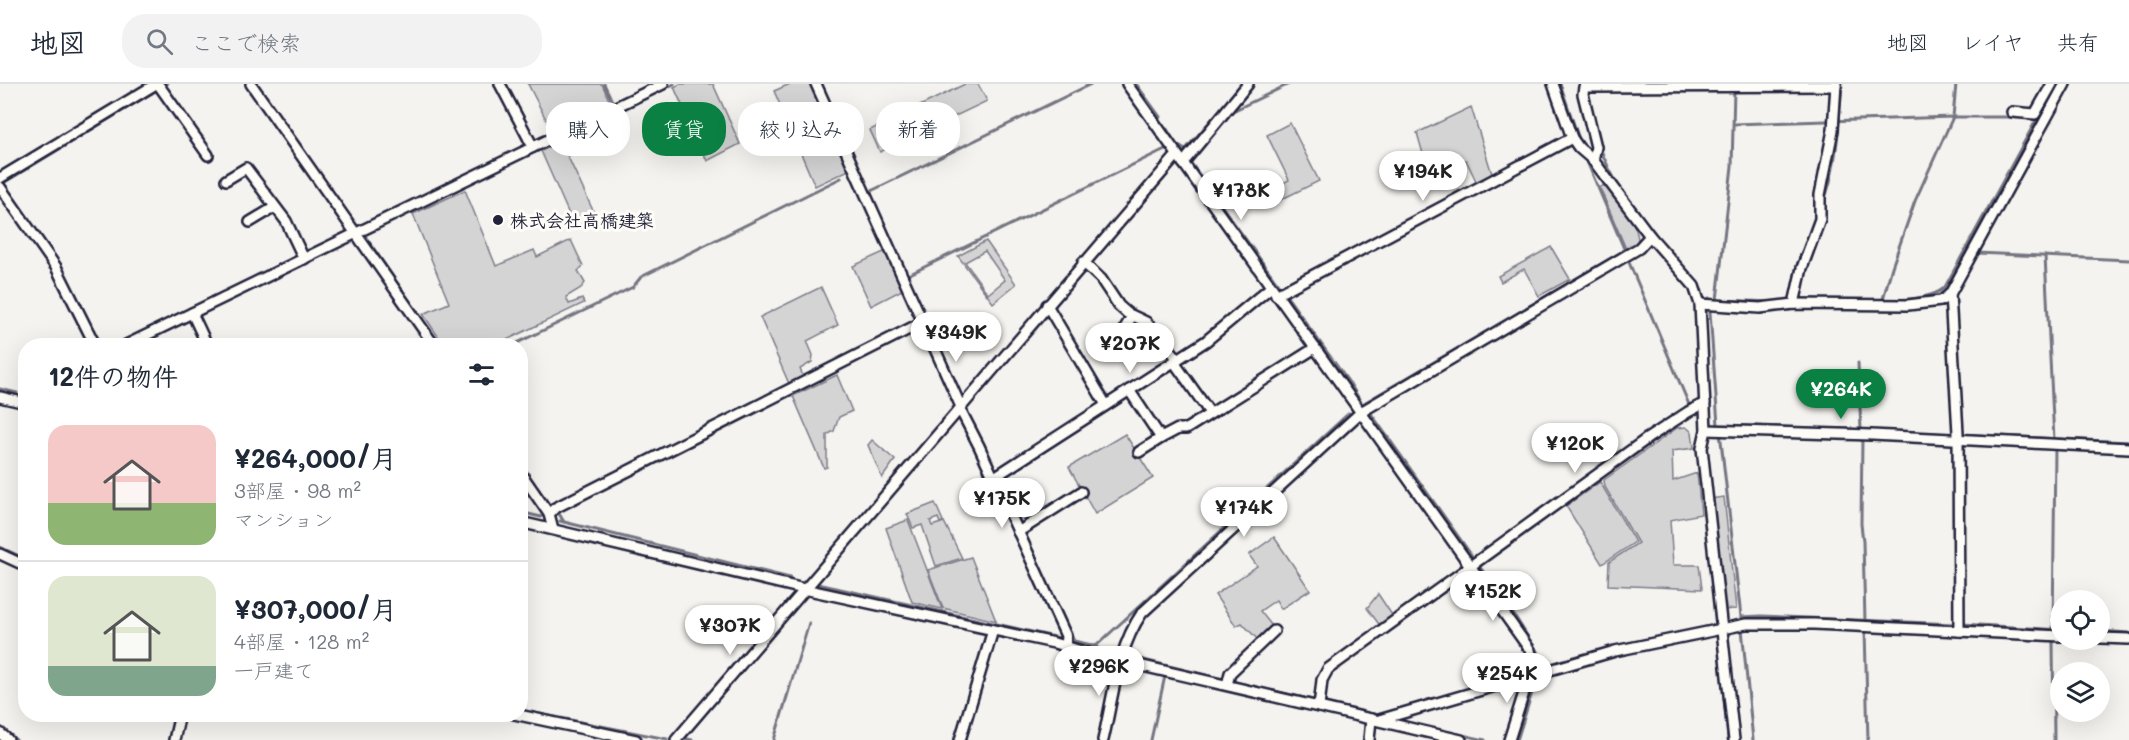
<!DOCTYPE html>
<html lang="ja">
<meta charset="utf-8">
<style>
:root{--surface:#fff;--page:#f2f2f3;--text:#1f2937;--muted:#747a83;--line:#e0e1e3;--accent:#0b8043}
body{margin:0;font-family:Mali,"Klee One",sans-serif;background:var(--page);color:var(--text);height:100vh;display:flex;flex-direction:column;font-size:22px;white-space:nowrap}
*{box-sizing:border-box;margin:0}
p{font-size:20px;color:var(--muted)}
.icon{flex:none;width:33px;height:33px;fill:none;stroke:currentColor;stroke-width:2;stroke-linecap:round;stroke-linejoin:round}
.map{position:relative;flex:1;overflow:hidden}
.side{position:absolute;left:18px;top:254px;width:510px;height:384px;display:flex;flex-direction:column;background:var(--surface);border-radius:24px;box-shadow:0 6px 24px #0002}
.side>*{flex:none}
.hud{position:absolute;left:546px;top:18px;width:570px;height:54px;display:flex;gap:12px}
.tools{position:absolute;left:2050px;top:506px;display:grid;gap:12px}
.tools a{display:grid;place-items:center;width:60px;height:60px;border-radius:50%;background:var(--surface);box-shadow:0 6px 24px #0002;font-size:30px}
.price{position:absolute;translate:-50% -51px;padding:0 14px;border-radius:21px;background:#fff;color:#222;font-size:20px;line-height:39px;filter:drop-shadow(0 2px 3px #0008)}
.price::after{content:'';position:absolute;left:50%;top:36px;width:18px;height:14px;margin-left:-9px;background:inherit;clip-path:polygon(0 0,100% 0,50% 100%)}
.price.selected{background:var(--accent);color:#fff}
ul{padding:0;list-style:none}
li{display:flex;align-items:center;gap:18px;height:150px;padding:0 30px}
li+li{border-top:2px solid var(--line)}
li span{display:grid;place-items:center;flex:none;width:168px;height:120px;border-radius:18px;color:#555}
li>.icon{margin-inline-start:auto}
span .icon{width:72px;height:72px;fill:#fffc;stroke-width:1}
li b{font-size:26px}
h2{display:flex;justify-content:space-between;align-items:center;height:72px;padding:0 30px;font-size:26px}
.tag{padding:0 21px;border-radius:24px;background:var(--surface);box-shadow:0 6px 24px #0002;font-size:21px;line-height:54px}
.tag.selected{background:var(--accent);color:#fff}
header{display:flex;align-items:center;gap:36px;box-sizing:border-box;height:84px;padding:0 30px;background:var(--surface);border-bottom:2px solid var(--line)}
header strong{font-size:28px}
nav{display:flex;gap:33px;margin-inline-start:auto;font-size:21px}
.search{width:420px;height:54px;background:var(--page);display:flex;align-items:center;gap:15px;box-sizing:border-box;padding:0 21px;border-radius:24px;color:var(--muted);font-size:22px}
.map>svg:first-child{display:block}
.green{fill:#d5d4d5;stroke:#7c7b88;stroke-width:1.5;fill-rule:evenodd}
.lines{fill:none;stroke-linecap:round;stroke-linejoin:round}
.stream{stroke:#757582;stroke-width:3}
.street-casing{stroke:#22223b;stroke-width:14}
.street{stroke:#fdfcf7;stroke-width:9}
.poi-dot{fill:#22223b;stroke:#fdfcf7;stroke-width:2}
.labels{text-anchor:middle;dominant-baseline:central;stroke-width:6;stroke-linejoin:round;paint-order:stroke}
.poi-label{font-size:18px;font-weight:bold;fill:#22223b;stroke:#fdfcf7;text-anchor:start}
</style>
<header>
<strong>地図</strong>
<div class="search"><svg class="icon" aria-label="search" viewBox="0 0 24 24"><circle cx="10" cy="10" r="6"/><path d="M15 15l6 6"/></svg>ここで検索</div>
<nav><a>地図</a><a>レイヤ</a><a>共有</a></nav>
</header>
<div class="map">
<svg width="2129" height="656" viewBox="0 0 2129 656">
<rect width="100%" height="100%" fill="#f4f3ef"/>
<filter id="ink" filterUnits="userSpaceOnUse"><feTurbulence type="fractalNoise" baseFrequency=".0167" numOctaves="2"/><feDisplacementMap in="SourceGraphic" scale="12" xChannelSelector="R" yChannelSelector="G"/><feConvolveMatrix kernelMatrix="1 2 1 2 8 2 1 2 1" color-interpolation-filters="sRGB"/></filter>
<g filter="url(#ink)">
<g class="green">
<path d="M 528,0 L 602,0 L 611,21 L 553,49 Z"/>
<path d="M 680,0 L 713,0 L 740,60 L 707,77 L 674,3 Z"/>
<path d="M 790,0 L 813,0 L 851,85 L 815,102 L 774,7 Z"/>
<path d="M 965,0 L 978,0 L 987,17 L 880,68 L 870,46 Z"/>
<path d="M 1471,23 L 1493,93 L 1478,101 L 1466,76 L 1430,94 L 1417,49 Z"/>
<path d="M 1290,39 L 1319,97 L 1272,120 L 1268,113 L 1273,110 L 1271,105 L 1289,96 L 1267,51 Z"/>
<path d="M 561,58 L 596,133 L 575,144 L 541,67 Z"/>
<path d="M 1605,100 C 1616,115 1638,137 1638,157 L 1627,167 L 1600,104 Z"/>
<path d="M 465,106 L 496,182 L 534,166 L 537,173 L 571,156 L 583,182 L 578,187 L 585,199 L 581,204 L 566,213 L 569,220 L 582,215 L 584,219 L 496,261 L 444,261 L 423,230 L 449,219 L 413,130 Z"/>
<path d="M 986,157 L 1016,200 L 993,219 L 958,172 ZM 985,167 L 1005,196 L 988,210 L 965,178 Z"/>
<path d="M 1551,163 L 1570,195 L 1539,212 L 1524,185 L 1501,198 L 1498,192 Z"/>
<path d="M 886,167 L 904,205 L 871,222 L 853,182 Z"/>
<path d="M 821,203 L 838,241 L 807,257 L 813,271 L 812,278 L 800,285 L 804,294 L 790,302 L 760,233 Z"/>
<path d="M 837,291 L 852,327 L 839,333 L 834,347 L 827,351 L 827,383 L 824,384 L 793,312 Z"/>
<path d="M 1686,343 L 1692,348 L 1694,364 L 1672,367 L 1673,397 L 1697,389 L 1701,430 L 1670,436 L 1673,481 L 1699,481 L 1702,505 L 1608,501 L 1609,478 L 1638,459 L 1605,403 L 1604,396 L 1677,344 Z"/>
<path d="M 1125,350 L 1153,394 L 1095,430 L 1069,383 Z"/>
<path d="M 872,356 L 895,376 L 882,394 L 868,361 Z"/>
<path d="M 1600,398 L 1635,458 L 1602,480 L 1566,422 Z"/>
<path d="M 1724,413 L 1736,525 L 1722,526 L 1710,415 Z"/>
<path d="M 935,419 L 943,437 L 940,439 L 938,434 L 930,437 L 932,442 L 944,438 L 962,474 L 936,482 L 922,441 L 913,444 L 907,430 Z"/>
<path d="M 908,436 L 942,525 L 912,518 L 886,444 Z"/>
<path d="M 1274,453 L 1310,506 L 1281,525 L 1276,516 L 1260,527 L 1272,542 L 1258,556 L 1242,539 L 1236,542 L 1215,511 L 1257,482 L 1249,471 Z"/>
<path d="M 971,473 L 996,537 L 943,524 L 928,486 Z"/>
<path d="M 1378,510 L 1394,534 L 1381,543 L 1367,524 Z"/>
</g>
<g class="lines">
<g class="stream">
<path d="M 257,0 L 357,143"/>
<path d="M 604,0 L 613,19"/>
<path d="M 821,0 L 869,107"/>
<path d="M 1136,0 L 1160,33"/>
<path d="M 1560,0 L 1579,55 L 1584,63"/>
<path d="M 1232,24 L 1235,26 L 1289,0"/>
<path d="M 1734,40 L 1953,33 L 2015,33"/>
<path d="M 1167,45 L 1176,60 L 1185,66 L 1236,8"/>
<path d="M 1599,60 C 1610,96 1637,130 1661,158"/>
<path d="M 1190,78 L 1352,303 L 1362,320 L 1365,320"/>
<path d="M 1588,80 L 1625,167"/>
<path d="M 0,101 L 167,0"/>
<path d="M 869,108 L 1091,0"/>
<path d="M 1823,119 C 1837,87 1839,35 1842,0"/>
<path d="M 411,126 L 674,0"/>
<path d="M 1440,129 L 1568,62"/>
<path d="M 364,149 L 363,149 L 428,244"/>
<path d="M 1977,169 L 2129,176"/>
<path d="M 2045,172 L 2054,356"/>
<path d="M 1628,176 L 1690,323"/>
<path d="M 906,192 L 1165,65"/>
<path d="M 1697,199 L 1702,207"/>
<path d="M 1709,214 L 1718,341 L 1870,346"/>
<path d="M 1883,215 L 1892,183 L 1915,117 L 1953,33 L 1956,0"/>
<path d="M 1710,216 L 1779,218"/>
<path d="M 1717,216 L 1732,82 L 1734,5"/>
<path d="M 1790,216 L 1797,181 L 1809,151"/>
<path d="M 1857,216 C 1879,216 1929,219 1945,203 L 2039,31"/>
<path d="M 138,261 L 355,155"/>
<path d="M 513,261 L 633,203 L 641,193 L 841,94"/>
<path d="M 1858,279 L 1861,346"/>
<path d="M 990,296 L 1175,82"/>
<path d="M 0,305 L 17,309"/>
<path d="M 1364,319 L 1625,166"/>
<path d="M 965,323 L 997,389"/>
<path d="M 1370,328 L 1516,534 L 1538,569 L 1540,577"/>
<path d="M 950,343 L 957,335"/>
<path d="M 1720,348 L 1741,533"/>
<path d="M 1909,348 L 2129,358"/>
<path d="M 1862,355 L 1861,440 L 1863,457 L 1865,538"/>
<path d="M 1698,365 L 1711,484"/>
<path d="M 520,379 L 552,425"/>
<path d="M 1000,395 L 1074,557"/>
<path d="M 1000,396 L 1206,263 L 1260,218"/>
<path d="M 520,428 L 541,433"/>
<path d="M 560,437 L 790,494"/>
<path d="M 564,438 L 558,428 L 924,243"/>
<path d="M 0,463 L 26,475"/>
<path d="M 1478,482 L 1678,340"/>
<path d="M 818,500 L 1059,554"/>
<path d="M 1741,533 L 1761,532 L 1955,540"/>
<path d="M 1962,540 L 2061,546"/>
<path d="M 1742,545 L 1753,656"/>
<path d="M 1865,547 L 1868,656"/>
<path d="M 2053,547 L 2055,363"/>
<path d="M 2100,547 L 2129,549"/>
<path d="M 1718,550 L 1728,656"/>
<path d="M 2053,556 L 2054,656"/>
<path d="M 1074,557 L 1096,562 L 1099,566 L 1118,570"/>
<path d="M 1096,562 L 1349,329"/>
<path d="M 1127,572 L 1316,617"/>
<path d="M 1324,619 L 1360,627"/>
<path d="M 520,626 L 667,655"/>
<path d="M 1399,637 L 1485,656"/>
<path d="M 0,643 L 16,656"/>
<path d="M 686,653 L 802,516"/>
<path d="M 687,655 L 692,656"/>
<path d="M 774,656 L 809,539"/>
<path d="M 1151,656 L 1165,592"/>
<path d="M 1517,656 L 1536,596"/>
</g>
<g class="street-casing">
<g id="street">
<path d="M 158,0 L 208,71"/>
<path d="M 251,0 L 434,261"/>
<path d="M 500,0 L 533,63"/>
<path d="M 816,0 L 961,323"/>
<path d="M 1127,0 L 1530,566 L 1533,580 L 1509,656"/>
<path d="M 1553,0 L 1572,54 L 1579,64 L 1593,76 L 1650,152 L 1694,202 L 1700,220 L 1706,346 L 1702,364 L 1734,656"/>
<path d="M 2012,28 L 2035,30 L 2052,0"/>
<path d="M 1593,76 L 1596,63 L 1583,10 L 1584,3 L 1836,2"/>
<path d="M 1183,79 L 1248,0"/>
<path d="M 0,94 L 156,0"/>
<path d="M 226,96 L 246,84 L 286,137 L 304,175"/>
<path d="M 0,103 L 56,183 L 95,261"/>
<path d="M 250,138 L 275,123"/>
<path d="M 1083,178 L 1101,195 L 1119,222 L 1127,229 L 1146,238 L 1178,275"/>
<path d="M 1950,210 L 1958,349 L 1959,547"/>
<path d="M 1276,211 L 1572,54"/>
<path d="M 1700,220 L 1760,224 L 1794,220 L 1908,221 L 1941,217 L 1950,210 L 2065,0"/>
<path d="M 1794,220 L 1802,184 L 1820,135 L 1820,111 L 1833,46 L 1836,0"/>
<path d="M 1047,221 L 1106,321"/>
<path d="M 192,229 L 207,261"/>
<path d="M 1106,258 L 1122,249 L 1132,232"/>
<path d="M 126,261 L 663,0"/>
<path d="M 1174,278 L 1210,329"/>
<path d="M 1129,306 L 1161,354 L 1178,345 L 1186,345 L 1315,264"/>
<path d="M 0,313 L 26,319"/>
<path d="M 960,325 L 979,362 L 1066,552 L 1065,563"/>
<path d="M 1706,346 L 1872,351 L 2129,364"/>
<path d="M 1139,368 L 1161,354"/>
<path d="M 520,388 L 549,430 L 553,445"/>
<path d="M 993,394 L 1206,257 L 1271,203"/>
<path d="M 549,430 L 555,424 L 923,238"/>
<path d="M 520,438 L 804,505 L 1054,559 L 1095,571 L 1461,656"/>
<path d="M 1018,448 L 1081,408"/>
<path d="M 0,470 L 26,482"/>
<path d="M 2100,554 L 2129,555"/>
<path d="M 1227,601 L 1230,589 L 1274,547"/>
<path d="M 1319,623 L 1322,596 L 1328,585 L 1648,354 L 1688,328 L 1705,319"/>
<path d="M 514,630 L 636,656"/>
<path d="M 1379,636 L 1615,567 L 1746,540 L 1814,540 L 2061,552"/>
<path d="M 0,649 L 8,656"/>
<path d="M 174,656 L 180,630"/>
<path d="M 676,656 L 1177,71"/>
<path d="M 960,656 L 993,546"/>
<path d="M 1103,656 C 1113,614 1117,565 1142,529 L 1361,328 L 1639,164 L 1650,152"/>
<path d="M 1369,656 L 1371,635"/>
</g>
</g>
<use href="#street" class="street"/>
</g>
</g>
<circle class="poi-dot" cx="498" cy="136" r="6"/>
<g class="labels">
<g class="poi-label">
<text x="510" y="136">株式会社高橋建築</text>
</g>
</g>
</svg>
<div class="tools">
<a><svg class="icon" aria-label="locate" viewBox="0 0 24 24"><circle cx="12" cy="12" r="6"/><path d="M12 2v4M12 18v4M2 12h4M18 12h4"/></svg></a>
<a><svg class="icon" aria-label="layers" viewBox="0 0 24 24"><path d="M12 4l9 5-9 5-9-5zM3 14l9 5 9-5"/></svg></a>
</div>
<b class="price" style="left:1423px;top:118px">¥194K</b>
<b class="price" style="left:1241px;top:137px">¥178K</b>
<b class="price" style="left:956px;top:279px">¥349K</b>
<b class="price" style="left:1130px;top:290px">¥207K</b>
<b class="price selected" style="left:1841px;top:336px">¥264K</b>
<b class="price" style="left:1575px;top:390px">¥120K</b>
<b class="price" style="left:1002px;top:445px">¥175K</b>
<b class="price" style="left:1244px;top:454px">¥174K</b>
<b class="price" style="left:1493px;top:538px">¥152K</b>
<b class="price" style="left:730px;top:572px">¥307K</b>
<b class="price" style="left:1099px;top:613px">¥296K</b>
<b class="price" style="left:1507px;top:620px">¥254K</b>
<div class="hud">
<a class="tag">購入</a>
<a class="tag selected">賃貸</a>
<a class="tag">絞り込み</a>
<a class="tag">新着</a>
</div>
<section class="side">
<h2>12件の物件<svg class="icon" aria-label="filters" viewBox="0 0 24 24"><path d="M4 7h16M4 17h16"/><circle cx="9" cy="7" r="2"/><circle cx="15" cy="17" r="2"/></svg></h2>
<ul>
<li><span style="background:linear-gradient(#f6c9c9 65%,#8fb573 0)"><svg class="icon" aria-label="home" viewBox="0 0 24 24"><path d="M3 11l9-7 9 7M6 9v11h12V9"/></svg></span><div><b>¥264,000/月</b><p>3部屋 · 98 m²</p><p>マンション</p></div></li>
<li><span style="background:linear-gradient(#dfe7d0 75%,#7fa58c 0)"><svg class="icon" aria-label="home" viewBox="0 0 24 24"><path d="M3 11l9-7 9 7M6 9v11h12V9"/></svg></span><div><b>¥307,000/月</b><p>4部屋 · 128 m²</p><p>一戸建て</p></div></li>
</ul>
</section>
</div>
